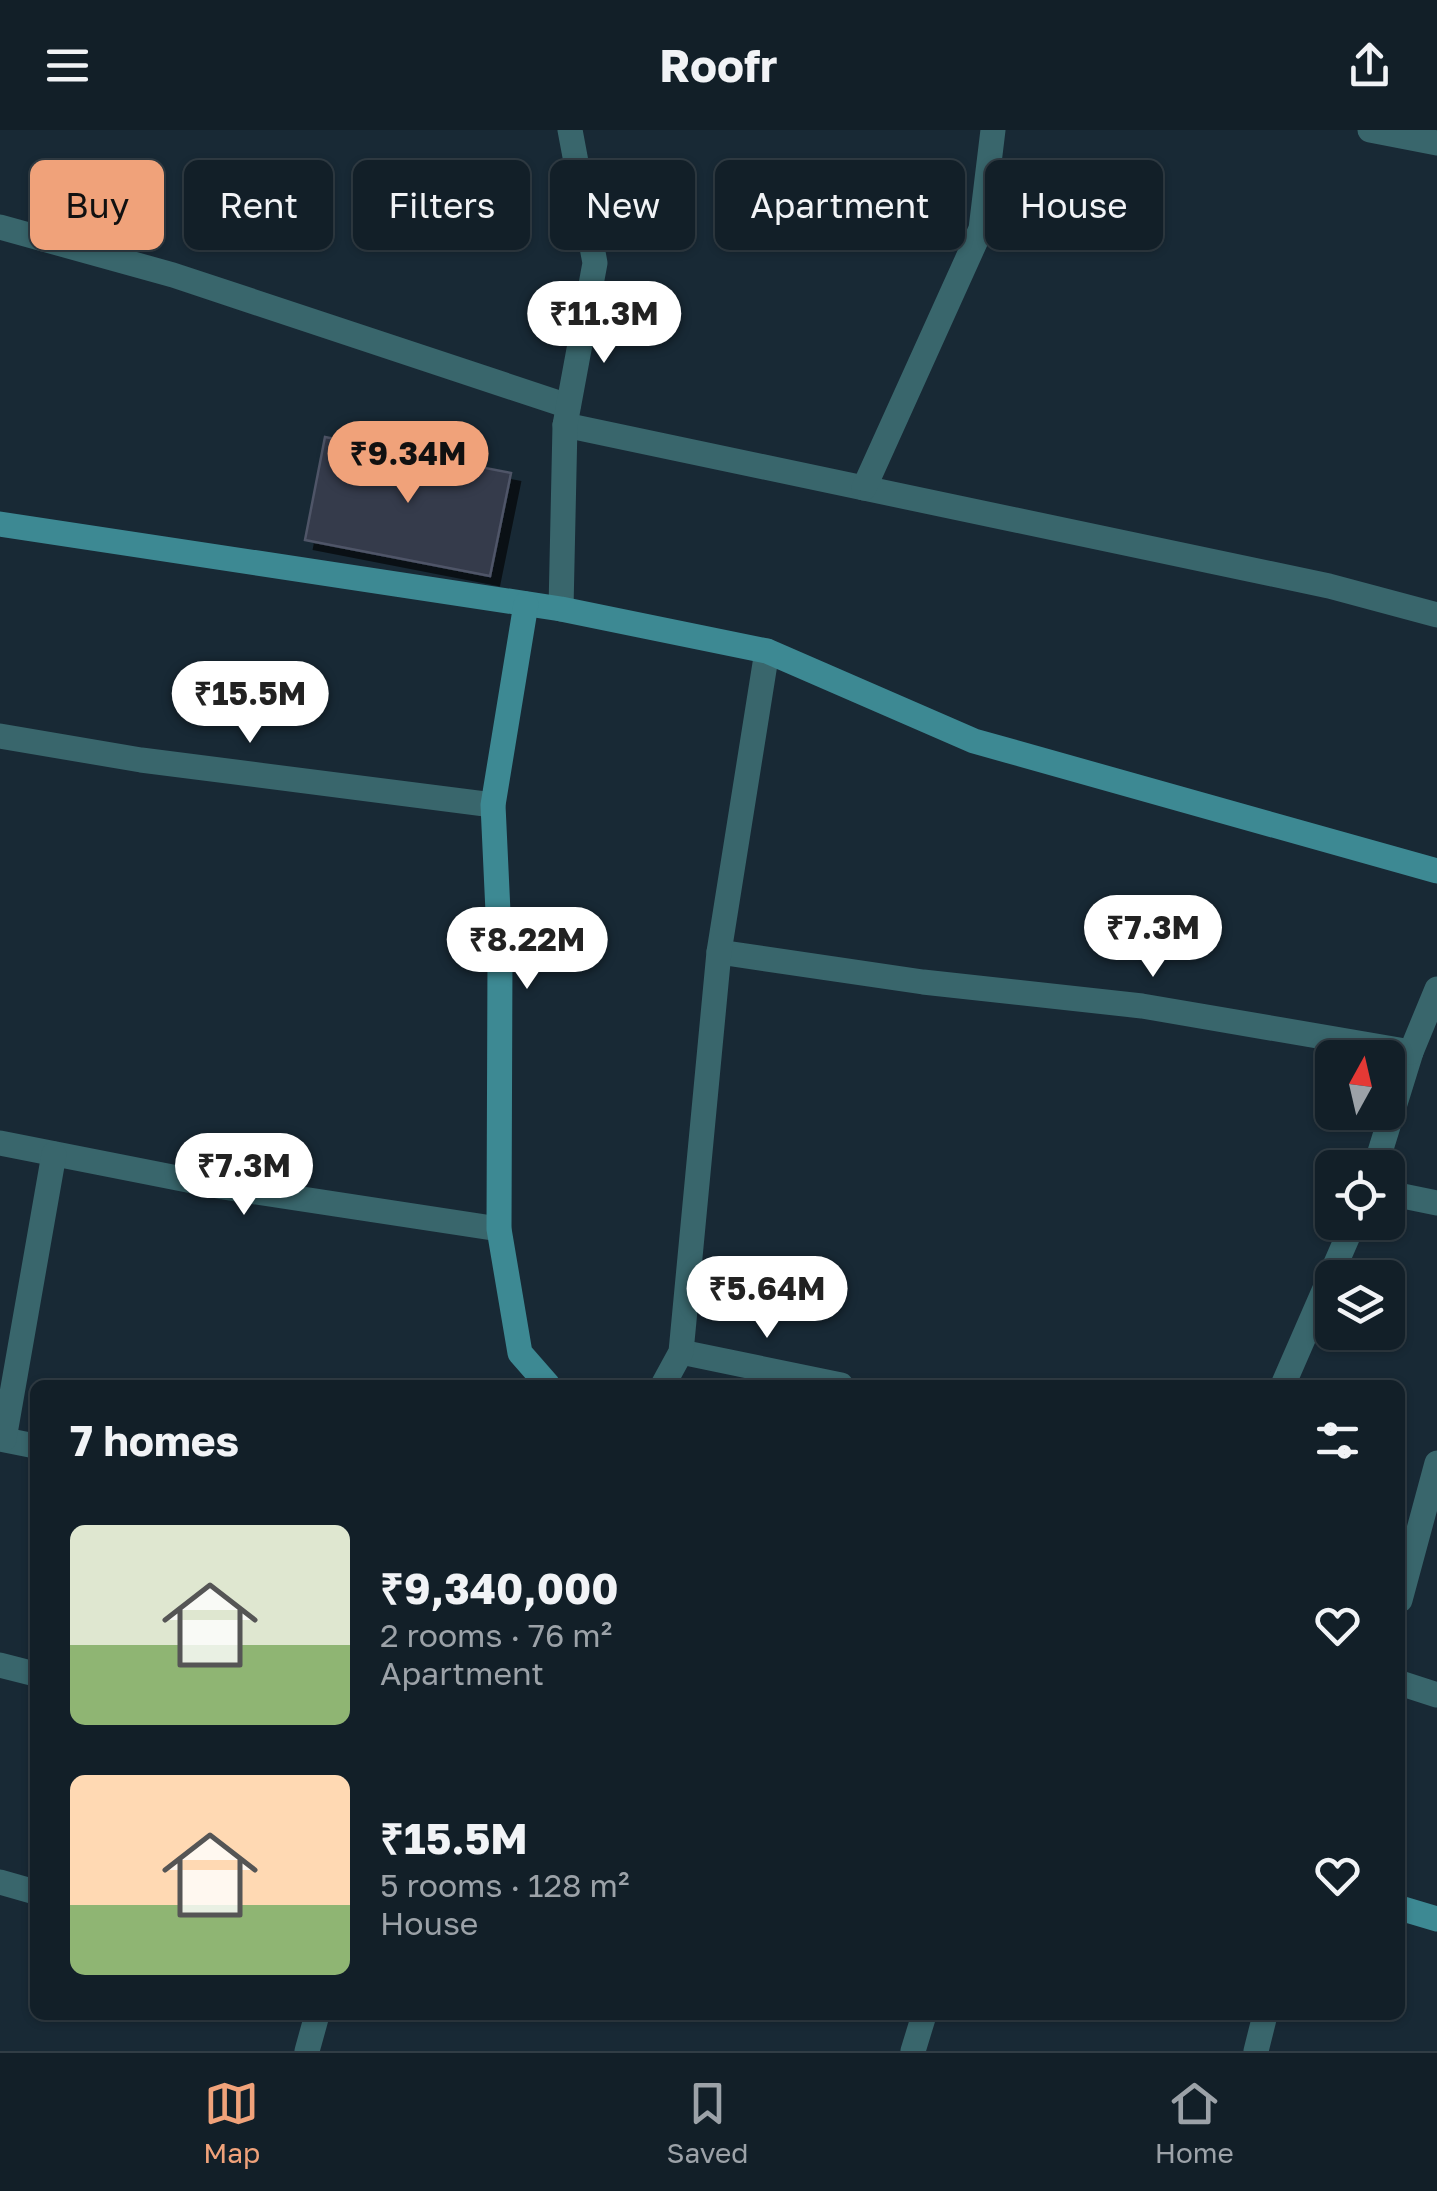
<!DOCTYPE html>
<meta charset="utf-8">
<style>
:root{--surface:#121f28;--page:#1f2c34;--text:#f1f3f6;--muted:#9ca2a8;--line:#313d45;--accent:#f0a27a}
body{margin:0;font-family:"Golos Text",sans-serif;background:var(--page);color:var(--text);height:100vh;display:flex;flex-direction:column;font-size:38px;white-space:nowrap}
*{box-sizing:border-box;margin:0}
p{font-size:32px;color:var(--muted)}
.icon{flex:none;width:55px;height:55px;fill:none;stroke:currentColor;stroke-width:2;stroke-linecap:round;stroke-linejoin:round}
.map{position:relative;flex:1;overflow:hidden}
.panel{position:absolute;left:30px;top:1250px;width:1375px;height:640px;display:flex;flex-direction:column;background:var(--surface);border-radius:15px;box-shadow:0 2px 8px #0004,0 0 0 2px var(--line)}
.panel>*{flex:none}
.hud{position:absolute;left:30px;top:30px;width:1378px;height:90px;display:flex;gap:20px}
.needle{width:65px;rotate:8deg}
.fabs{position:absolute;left:1315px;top:910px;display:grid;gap:20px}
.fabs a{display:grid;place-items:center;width:90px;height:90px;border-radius:15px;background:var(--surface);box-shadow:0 2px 8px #0004,0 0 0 2px var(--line);font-size:50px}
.price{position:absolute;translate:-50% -85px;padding:0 22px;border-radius:35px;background:#fff;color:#222;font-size:32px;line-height:65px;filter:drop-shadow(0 2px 5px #0008)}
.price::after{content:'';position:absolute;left:50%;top:60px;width:30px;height:22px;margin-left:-15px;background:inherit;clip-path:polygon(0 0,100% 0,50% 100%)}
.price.current{background:var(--accent);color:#111}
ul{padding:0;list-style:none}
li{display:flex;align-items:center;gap:30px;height:250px;padding:0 40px}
li span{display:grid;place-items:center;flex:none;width:280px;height:200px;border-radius:15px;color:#555}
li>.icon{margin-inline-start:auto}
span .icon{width:120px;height:120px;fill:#fffc;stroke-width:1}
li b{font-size:42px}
h2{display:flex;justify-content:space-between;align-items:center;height:120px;padding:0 40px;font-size:42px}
.pill{padding:0 35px;border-radius:15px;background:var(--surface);box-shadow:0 2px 8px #0004,0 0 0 2px var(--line);font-size:35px;line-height:90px}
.pill.current{background:var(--accent);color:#111}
header{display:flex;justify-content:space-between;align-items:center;height:130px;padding:0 40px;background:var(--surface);font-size:45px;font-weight:700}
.dock{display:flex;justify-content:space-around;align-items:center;height:140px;border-top:2px solid var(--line);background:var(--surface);font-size:28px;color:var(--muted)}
.dock a{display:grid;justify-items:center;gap:5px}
.dock .current{color:var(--accent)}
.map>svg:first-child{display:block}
.building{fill:#353a4b;stroke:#4f5567;stroke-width:2.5;filter:url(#shadow)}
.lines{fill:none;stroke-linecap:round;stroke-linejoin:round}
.street{stroke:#39666c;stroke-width:25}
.secondary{stroke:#3d8993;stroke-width:25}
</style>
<header><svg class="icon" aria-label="menu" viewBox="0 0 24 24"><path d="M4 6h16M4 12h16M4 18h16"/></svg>Roofr<svg class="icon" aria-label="share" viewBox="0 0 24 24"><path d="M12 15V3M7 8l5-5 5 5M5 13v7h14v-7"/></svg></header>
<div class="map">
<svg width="1437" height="1921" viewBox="0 0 1437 1921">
<defs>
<filter id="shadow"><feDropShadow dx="9" dy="9" stdDeviation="0" flood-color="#0009"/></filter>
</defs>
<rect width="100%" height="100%" fill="#182935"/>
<path class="building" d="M 325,307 L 511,343 L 490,446 L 305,410 Z"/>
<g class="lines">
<g class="street">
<path d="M 1370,0 L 1437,13"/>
<path d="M 0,97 L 173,145 L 568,276"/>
<path d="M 565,295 L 1329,456 L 1437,485"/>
<path d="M 864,358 L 981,99 L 993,0"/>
<path d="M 561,479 L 565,295 L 595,133 L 570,0"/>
<path d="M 0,606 L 141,630 L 493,675"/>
<path d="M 719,822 L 923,852 L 1142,876 L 1411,922 L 1375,1038"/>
<path d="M 1411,922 L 1437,859"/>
<path d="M 0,1013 L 223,1057 L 499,1099"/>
<path d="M 1388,1063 L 1437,1073"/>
<path d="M 681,1222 L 841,1255"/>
<path d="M 663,1255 L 681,1222 L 719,822 L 767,521"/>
<path d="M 1283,1255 L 1354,1092"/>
<path d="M 0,1309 L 35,1316"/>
<path d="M 4,1309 L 54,1024"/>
<path d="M 1400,1470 L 1437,1333"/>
<path d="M 0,1535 L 35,1544"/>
<path d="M 1400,1553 L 1437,1565"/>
<path d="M 0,1752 L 35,1762"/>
<path d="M 307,1921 L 317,1885"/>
<path d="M 913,1921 L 924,1885"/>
<path d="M 1256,1921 L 1265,1885"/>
</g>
<g class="secondary">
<path d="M 0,394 L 561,479 L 767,521 L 974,611 L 1437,741"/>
<path d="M 526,474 L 493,675 L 500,825 L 499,1099 L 520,1223 L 548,1255"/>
<path d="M 1400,1778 L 1437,1789"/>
</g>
</g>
</svg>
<div class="fabs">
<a><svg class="needle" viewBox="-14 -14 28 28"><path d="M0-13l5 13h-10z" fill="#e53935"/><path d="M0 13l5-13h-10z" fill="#9ca2a8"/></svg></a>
<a><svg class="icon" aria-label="locate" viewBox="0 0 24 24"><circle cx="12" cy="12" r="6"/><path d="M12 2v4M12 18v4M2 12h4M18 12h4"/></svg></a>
<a><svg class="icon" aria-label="layers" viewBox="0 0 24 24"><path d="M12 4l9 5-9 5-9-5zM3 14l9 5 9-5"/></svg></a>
</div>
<b class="price" style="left:604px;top:236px">₹11.3M</b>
<b class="price current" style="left:408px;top:376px">₹9.34M</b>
<b class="price" style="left:250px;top:616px">₹15.5M</b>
<b class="price" style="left:1153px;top:850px">₹7.3M</b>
<b class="price" style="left:527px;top:862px">₹8.22M</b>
<b class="price" style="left:244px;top:1088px">₹7.3M</b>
<b class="price" style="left:767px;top:1211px">₹5.64M</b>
<div class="hud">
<a class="pill current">Buy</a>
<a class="pill">Rent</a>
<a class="pill">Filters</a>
<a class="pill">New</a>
<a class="pill">Apartment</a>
<a class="pill">House</a>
</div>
<section class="panel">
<h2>7 homes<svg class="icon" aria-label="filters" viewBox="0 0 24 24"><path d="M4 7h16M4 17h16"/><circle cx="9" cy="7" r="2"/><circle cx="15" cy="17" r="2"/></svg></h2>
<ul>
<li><span style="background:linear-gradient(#dfe7d0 60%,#8fb573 0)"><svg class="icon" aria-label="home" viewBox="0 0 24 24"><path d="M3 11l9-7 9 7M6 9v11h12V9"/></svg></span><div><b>₹9,340,000</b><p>2 rooms · 76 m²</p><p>Apartment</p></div><svg class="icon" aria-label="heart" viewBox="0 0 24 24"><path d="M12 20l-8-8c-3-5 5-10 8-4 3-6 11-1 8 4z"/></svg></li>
<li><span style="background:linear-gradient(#ffd9b3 65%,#8fb573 0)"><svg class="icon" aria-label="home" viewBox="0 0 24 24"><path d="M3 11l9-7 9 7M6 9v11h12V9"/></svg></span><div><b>₹15.5M</b><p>5 rooms · 128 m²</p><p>House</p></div><svg class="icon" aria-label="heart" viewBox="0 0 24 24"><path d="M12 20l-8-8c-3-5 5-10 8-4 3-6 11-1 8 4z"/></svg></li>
</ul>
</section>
</div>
<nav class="dock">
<a class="current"><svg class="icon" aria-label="map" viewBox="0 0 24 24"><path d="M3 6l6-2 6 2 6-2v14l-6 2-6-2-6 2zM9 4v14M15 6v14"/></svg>Map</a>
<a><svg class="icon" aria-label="saved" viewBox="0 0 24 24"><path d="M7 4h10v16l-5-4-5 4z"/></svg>Saved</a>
<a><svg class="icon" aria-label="home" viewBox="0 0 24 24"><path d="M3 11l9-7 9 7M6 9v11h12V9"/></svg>Home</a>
</nav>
